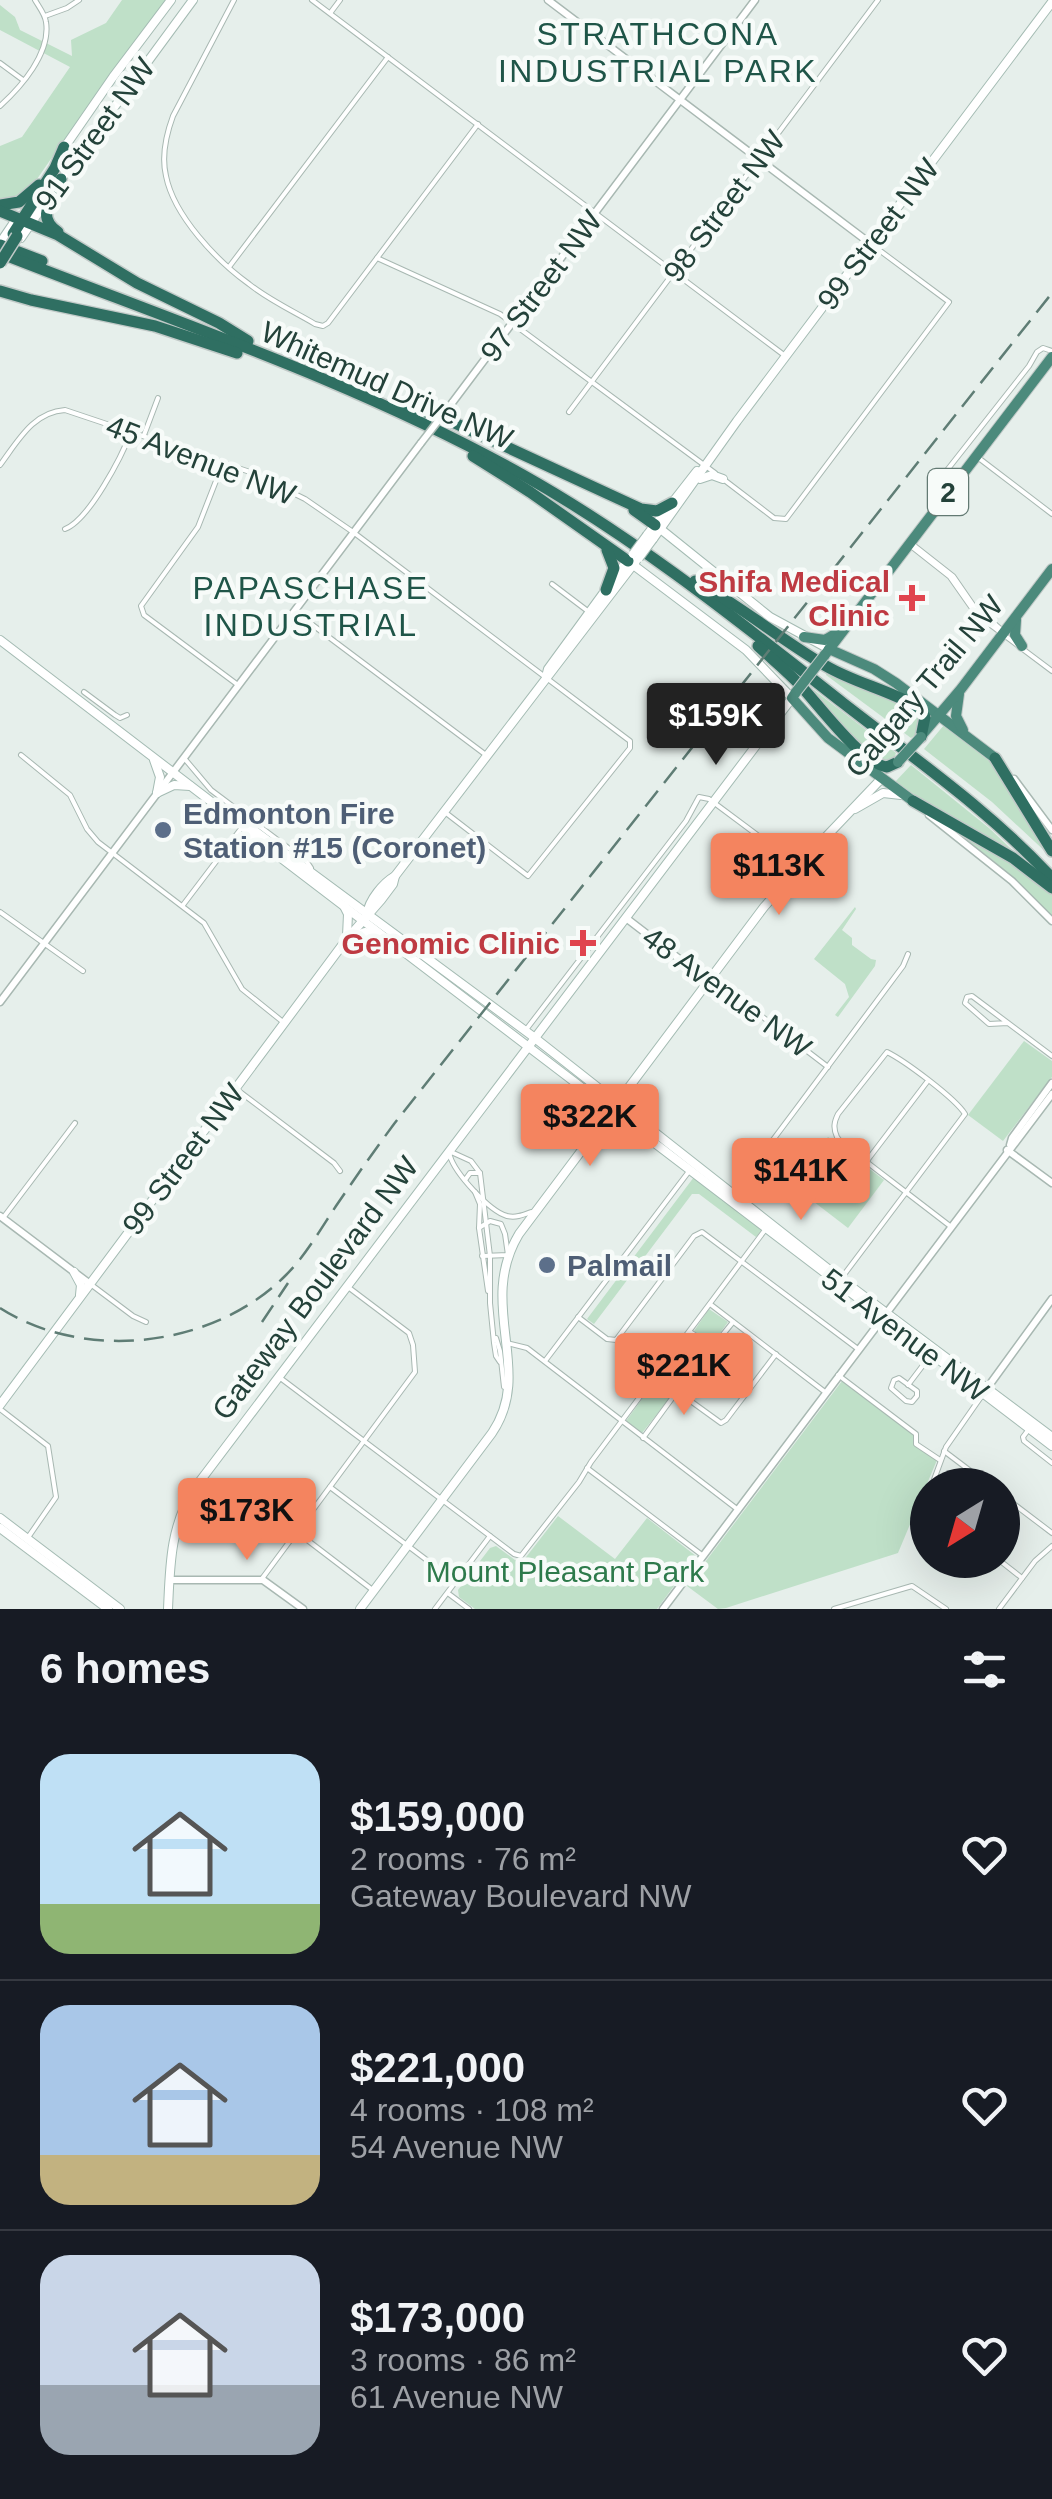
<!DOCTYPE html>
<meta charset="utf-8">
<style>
:root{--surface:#171b24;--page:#20242c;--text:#f1f3f6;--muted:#9ea1a6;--line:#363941;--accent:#f4845f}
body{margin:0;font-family:Arial,sans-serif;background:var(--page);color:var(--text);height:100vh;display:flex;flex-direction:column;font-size:38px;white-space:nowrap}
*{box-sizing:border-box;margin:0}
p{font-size:32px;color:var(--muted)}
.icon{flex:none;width:55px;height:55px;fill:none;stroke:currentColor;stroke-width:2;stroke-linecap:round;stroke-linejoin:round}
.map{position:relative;height:1609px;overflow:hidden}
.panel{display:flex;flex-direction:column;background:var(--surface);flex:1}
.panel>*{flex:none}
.needle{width:65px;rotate:217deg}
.fabs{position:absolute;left:910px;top:1468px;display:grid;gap:20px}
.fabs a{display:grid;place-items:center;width:110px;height:110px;border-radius:50%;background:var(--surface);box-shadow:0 10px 40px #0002;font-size:50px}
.price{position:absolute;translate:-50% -85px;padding:0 22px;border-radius:10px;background:var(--accent);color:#111;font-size:32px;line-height:65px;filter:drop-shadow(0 2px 5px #0008)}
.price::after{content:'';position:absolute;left:50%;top:60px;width:30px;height:22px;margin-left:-15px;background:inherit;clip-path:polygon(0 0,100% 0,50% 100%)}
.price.current{background:#222;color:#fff}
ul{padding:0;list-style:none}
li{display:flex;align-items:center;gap:30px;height:250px;padding:0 40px}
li+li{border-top:2px solid var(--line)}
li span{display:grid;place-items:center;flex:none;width:280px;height:200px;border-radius:30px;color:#555}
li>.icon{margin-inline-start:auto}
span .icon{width:120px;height:120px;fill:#fffc;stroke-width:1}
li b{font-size:42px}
h2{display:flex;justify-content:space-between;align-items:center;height:120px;padding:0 40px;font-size:42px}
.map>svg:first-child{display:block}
.green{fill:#bfe0c8}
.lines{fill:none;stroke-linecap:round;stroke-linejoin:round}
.minor-casing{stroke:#a8b8b2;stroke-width:6}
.tertiary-casing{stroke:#a8b8b2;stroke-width:9}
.secondary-casing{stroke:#a4bbb3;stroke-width:10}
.trunk-casing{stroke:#c2cac8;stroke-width:12}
.motorway-casing{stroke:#c2cac8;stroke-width:14}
.minor{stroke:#fff;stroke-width:4}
.tertiary{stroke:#fff;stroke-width:6}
.secondary{stroke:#fff;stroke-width:8}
.trunk{stroke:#4c8a7c;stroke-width:10}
.motorway{stroke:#2f6f62;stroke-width:11}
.rail{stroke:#5f7d75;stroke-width:2.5;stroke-dasharray:20 10;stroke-linecap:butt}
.tertiary-bridge-casing{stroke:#a8b8b2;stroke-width:9;stroke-linecap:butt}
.secondary-bridge-casing{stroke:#a4bbb3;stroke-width:10;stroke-linecap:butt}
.trunk-bridge-casing{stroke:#c2cac8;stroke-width:12;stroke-linecap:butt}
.motorway-bridge-casing{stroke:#c2cac8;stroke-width:14;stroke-linecap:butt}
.tertiary-bridge{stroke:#fff;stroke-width:6}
.secondary-bridge{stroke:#fff;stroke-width:8}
.trunk-bridge{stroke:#4c8a7c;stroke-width:10}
.motorway-bridge{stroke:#2f6f62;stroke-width:11}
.health-dot{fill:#e0444e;stroke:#f7fbf9;stroke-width:4}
.service-dot{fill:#5c6f8a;stroke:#f7fbf9;stroke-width:4}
.labels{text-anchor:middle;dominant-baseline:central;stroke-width:9;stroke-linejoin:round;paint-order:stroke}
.shield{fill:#f7fbf9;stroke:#637a73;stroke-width:2.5}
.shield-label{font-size:28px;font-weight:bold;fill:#24423a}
.street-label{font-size:30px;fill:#24423a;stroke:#f7fbf9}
.health-label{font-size:30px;font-weight:bold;fill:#be3a42;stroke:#f7fbf9;text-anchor:end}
.service-label{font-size:30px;font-weight:bold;fill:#4e5e75;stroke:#f7fbf9;text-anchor:start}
.park-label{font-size:30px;fill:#2d7a4b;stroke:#f7fbf9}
.neighbourhood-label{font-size:32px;letter-spacing:2.5px;fill:#1f5548;stroke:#f7fbf9}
</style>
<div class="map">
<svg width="1052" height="1609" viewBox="0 0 1052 1609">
<rect width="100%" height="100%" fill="#e6efeb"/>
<g class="green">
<path d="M 122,0 L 166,0 L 98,91 L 28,192 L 25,196 L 0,203 L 0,146 L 22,137 L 70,67 L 0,30 L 0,5 L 15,17 L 20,30 L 72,56 L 71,40 L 106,23 Z"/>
<path d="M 827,671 L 902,703 L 919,713 L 921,731 L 911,738 L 826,675 Z"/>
<path d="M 814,690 L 896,753 L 893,761 L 880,761 L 858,744 L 812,693 Z"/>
<path d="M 944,725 L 998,768 L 1050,856 L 992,802 L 924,749 Z"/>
<path d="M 911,765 L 989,828 L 1025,862 L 926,806 L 895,782 Z"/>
<path d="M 953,829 L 1017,864 L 1049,892 L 1052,895 L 1052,917 L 995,862 Z"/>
<path d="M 855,907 L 856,909 L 842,930 L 852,938 L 852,945 L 871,959 L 876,960 L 875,966 L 838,1017 L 835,1015 L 849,997 L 845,984 L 814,959 Z"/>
<path d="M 1024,1041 L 1052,1061 L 1052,1077 L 1003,1141 L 968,1115 Z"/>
<path d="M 828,1137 L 884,1180 L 848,1228 L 792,1185 Z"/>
<path d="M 694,1177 L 760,1228 L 761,1231 L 756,1237 L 699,1194 L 692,1194 L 594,1324 L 587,1319 Z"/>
<path d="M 709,1309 L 728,1322 L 712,1344 L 694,1331 Z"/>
<path d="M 655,1381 L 658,1381 L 672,1391 L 673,1394 L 642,1433 L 626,1421 Z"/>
<path d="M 842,1381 L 913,1434 L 914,1443 L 937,1460 L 898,1553 L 726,1608 L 718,1609 L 687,1586 Z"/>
<path d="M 558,1516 L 615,1559 L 647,1518 L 696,1556 L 657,1609 L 475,1609 L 459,1597 L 458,1590 L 490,1548 L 496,1546 L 515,1560 L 523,1561 Z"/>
</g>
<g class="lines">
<g class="minor-casing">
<g id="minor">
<path d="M 234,0 L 173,116 C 166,135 161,155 166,176 C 174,216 217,261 249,284 C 269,300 293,311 315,324 L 323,326 L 328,323 L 478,124"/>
<path d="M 312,0 L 784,355"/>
<path d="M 331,12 L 340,0"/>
<path d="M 45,16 L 67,8 L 79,0"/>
<path d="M 0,63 L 23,80"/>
<path d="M 0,106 C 21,87 51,53 46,22 C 45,14 39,7 35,0"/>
<path d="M 377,258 L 500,314 L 715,473"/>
<path d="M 683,261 L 685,281"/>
<path d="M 229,267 L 388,57"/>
<path d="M 569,412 L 878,0"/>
<path d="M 144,435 L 158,398"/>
<path d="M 976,456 L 1052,514"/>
<path d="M 223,463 L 198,527 L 141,606 L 144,615 L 238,685"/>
<path d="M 0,465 C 18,441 33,412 65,410 L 250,472 L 305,499 L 353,532 L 630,741 L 630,748 L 528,876 L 446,813"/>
<path d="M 723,479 L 774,518 L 786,519 L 949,302 L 871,244"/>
<path d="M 948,488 L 944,479 L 944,474 L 1029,366 L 1037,352 L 1043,348 L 1052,351"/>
<path d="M 65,529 C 89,520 122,456 131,432"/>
<path d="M 911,543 L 953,576 L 973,605 L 1004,632"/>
<path d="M 912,547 L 950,577 L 976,614 L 1052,671"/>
<path d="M 552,584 L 589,612"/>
<path d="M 294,611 L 486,755"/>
<path d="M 84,692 L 115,715 L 120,718 L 127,715"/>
<path d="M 21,755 L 70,795 L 87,829 L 98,842 L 204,923 L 242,989 L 283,1022"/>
<path d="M 184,758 L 211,790 L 307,862 L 311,868"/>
<path d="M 183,905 L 243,826"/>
<path d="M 0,912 L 83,971"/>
<path d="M 710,982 L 747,1005 L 828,1067"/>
<path d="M 1008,1023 L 989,1024 L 965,1003 L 967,997 L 972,996 L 1052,1056"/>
<path d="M 525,1031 L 686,821 L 699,797 L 709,799 L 799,866"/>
<path d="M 236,1089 L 334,1163 L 340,1171"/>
<path d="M 449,1151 L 471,1161 L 480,1173 L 490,1256 L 490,1303 L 494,1343 L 496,1356 L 500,1362"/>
<path d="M 450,1156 C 455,1173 489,1211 507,1216 C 516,1218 523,1215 531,1212"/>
<path d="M 866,1162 L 927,1082"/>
<path d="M 465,1180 L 470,1173 L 480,1173"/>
<path d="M 475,1192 L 480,1204 L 479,1228 L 488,1291"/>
<path d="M 734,1192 L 903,966 L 908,954"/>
<path d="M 3,1218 L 75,1123"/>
<path d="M 479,1228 L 490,1221 L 501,1224 L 505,1234 L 508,1255 L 482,1256"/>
<path d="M 840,1280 L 965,1114 C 955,1098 905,1061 887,1052 L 838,1114 C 834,1122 833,1128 837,1137 C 843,1148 858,1155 868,1163 C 895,1184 923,1205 950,1226"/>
<path d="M 93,1286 L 133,1316 L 146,1322"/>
<path d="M 710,1304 L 825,1392"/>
<path d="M 578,1317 L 607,1339 L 616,1340 L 694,1236 L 702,1232 L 858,1349"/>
<path d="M 690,1332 L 712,1346 L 716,1343 L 733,1322"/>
<path d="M 496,1338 L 500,1351 L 504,1387"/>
<path d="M 507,1343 L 527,1348 L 737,1509"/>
<path d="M 545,1361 L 690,1170"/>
<path d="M 838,1375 L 916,1434 L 916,1444 L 940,1460"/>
<path d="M 656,1376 L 721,1423 L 726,1420 L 776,1354"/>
<path d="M 279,1377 L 514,1554 L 521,1556 L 579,1482 L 591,1462 L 765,1230"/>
<path d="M 899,1378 L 917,1391 L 917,1396 L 912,1402 L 906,1401 L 891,1388 L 894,1380 Z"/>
<path d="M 908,1385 L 930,1356"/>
<path d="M 0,1409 L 48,1446 L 56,1497 L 29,1536"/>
<path d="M 1029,1429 L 1023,1437 L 1024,1441 L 1052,1463"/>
<path d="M 643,1438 L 676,1393"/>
<path d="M 944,1451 L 989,1485"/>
<path d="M 587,1468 L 702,1555"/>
<path d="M 932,1485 L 946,1447 L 983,1394"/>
<path d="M 330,1487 L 432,1564"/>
<path d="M 1002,1495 L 1052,1533"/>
<path d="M 928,1499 L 928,1505"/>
<path d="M 298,1533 L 374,1591"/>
<path d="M 999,1560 L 1022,1578"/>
<path d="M 968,1568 L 971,1560"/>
<path d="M 261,1580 L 415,1372 L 413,1345 L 409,1333 L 348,1287"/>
<path d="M 449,1594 L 469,1609"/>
<path d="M 435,1609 L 490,1536"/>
<path d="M 834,1609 L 912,1586 L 946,1609"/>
<path d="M 999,1609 L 1035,1561 L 1052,1546"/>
</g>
</g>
<g class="tertiary-casing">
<g id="tertiary">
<path d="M 548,0 L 871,244"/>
<path d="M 452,403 L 755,0"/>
<path d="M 1014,779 L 1052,830"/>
<path d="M 929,815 L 1012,881 L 1052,921"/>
<path d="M 626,918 L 708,981"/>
<path d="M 0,1002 L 421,443"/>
<path d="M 1010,1145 L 1012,1138 L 1052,1083"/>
<path d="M 1007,1150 L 1052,1183"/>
<path d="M 0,1216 L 90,1284"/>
<path d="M 985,1391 L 1052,1299"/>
<path d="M 170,1580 L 263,1580 L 303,1609"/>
<path d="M 663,1609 L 1052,1094"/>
</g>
</g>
<g class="secondary-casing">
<g id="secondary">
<path d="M 64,148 L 113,77 L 171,0"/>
<path d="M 60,181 L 193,0"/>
<path d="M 21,238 L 47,200"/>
<path d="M 0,243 L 17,218"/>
<path d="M 700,479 L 712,475 L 723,479"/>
<path d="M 658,527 L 770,617 L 829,649"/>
<path d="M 647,535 L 697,471"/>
<path d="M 653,539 L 737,421 L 1052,2"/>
<path d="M 0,640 L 243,826 L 251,828 L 531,1035 L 841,1279 L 1052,1437"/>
<path d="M 546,677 L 548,669 L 629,558"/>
<path d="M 154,760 L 160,777 L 157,793"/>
<path d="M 157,793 L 174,785 L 190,786"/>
<path d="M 855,809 L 883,793 L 901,795"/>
<path d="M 243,826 L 248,833 L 1052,1446"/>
<path d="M 344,906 L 348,914 L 347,936"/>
<path d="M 367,914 C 369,900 383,883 395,876 L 636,561"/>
<path d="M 350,938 L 365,932 L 379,934"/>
<path d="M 631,1086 L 631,1101 L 643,1118"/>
<path d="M 74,1272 L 81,1285 L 80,1295"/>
<path d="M 0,1405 L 346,940 L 381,900 L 393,884 L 395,876"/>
<path d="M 0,1518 L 120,1609"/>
<path d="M 0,1528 L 108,1609"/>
<path d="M 168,1609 C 170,1566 170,1527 194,1489 L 792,698 L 746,650 L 628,561"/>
<path d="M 360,1609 L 492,1433 C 535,1370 476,1306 519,1234 L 764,907 L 821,842 L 882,778"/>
</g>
</g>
<g class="trunk-casing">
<g id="trunk">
<path d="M 1016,620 L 1015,635 L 1022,646"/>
<path d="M 804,637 L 825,640 L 840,631"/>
<path d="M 829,649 L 874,669 L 896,683 L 995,758"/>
<path d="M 824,656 L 1052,357"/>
<path d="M 796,692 L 792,698 L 828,738 L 913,801"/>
<path d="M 959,694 L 956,716 L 963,730"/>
<path d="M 921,736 L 961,689 L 1052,569"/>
</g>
</g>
<g class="motorway-casing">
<g id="motorway">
<path d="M 0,205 L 19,202 L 39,185"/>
<path d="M 0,211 L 58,235 L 137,283 L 219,323 L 248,341"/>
<path d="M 58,232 C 34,215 54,200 61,179"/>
<path d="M 13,234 L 55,168 L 64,147"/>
<path d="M 0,245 L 42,261"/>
<path d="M 0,253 C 176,322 357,382 523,475 C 637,539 740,622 843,703 C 915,759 990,811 1052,878"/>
<path d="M 0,291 L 31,300 L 155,326 L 237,353"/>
<path d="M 400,403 L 446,419 L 641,509 L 657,511 L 672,503"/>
<path d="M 473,456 L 530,492 L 628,561"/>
<path d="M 634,510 L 655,525"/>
<path d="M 695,581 C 741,606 781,640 826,666 C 855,683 889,690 918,707 L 925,717 L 921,737"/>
<path d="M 606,590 L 614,568 L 607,550"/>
<path d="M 758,646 C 772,659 787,671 800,685 C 819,705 861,763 887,767 L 898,762"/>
<path d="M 995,758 L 1052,851"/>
<path d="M 913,801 L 1013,858 L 1052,888"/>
</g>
</g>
<use href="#minor" class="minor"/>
<use href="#tertiary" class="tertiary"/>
<use href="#secondary" class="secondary"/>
<use href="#trunk" class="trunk"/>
<use href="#motorway" class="motorway"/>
<g class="rail">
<path d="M 0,1308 C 86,1363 215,1347 286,1275 C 306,1255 320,1230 336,1206 C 355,1178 374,1151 394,1124 L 1052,293"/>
<path d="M 262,1322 L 288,1283"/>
</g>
<g class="tertiary-bridge-casing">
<path id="tertiary-bridge" d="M 421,443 L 452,403"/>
</g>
<g class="secondary-bridge-casing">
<g id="secondary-bridge">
<path d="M 633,554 L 647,535"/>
<path d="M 639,558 L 653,539"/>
</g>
</g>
<g class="trunk-bridge-casing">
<g id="trunk-bridge">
<path d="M 796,692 L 824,656"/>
<path d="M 898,762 L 921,737"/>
</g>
</g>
<g class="motorway-bridge-casing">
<path id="motorway-bridge" d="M 0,263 L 17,236"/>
</g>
<use href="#tertiary-bridge" class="tertiary-bridge"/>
<use href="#secondary-bridge" class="secondary-bridge"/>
<use href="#trunk-bridge" class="trunk-bridge"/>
<use href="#motorway-bridge" class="motorway-bridge"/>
</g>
<g class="health-dot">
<path d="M907 583h10v10h10v10h-10v10h-10v-10h-10v-10h10z"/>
<path d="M578 928h10v10h10v10h-10v10h-10v-10h-10v-10h10z"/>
</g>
<g class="service-dot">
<circle cx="163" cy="830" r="10"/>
<circle cx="547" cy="1265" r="10"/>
</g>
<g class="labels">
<rect class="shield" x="928" y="469" width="40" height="46" rx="8"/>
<g class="shield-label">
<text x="948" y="492">2</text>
</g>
<g class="street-label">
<text transform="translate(95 134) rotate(-54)">91 Street NW</text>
<text transform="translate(724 206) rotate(-53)">98 Street NW</text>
<text transform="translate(878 234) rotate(-53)">99 Street NW</text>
<text transform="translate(541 286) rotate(-53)">97 Street NW</text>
<text transform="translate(387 385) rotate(24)">Whitemud Drive NW</text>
<text transform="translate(201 460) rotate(21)">45 Avenue NW</text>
<text transform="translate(924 686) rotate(-50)">Calgary Trail NW</text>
<text transform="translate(727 992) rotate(36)">48 Avenue NW</text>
<text transform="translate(183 1159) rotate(-53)">99 Street NW</text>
<text transform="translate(315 1288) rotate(-53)">Gateway Boulevard NW</text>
<text transform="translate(905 1335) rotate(37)">51 Avenue NW</text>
</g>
<g class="health-label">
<text x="890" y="581">Shifa Medical<tspan x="890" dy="34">Clinic</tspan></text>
<text x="560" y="943">Genomic Clinic</text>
</g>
<g class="service-label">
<text x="183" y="813">Edmonton Fire<tspan x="183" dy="34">Station #15 (Coronet)</tspan></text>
<text x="567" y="1265">Palmail</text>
</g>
<g class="park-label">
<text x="565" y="1571">Mount Pleasant Park</text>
</g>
<g class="neighbourhood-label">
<text x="658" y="34">STRATHCONA<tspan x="658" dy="37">INDUSTRIAL PARK</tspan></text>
<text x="311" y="588">PAPASCHASE<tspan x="311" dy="37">INDUSTRIAL</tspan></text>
</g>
</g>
</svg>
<div class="fabs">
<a><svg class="needle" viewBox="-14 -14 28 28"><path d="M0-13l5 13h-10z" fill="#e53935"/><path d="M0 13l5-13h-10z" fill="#9ea1a6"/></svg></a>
</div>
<b class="price current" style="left:716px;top:768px">$159K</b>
<b class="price" style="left:779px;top:918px">$113K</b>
<b class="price" style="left:590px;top:1169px">$322K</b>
<b class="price" style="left:801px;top:1223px">$141K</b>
<b class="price" style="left:684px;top:1418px">$221K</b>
<b class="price" style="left:247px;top:1563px">$173K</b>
</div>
<section class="panel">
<h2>6 homes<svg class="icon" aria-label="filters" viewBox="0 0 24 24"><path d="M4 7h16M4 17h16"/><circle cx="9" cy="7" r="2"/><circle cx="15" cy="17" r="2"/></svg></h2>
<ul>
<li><span style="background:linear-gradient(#bfe0f5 75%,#8fb573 0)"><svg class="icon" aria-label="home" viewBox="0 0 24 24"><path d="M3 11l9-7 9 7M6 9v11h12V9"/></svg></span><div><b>$159,000</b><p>2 rooms · 76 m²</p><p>Gateway Boulevard NW</p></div><svg class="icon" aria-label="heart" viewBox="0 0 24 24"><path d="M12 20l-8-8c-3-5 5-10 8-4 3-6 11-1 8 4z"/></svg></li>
<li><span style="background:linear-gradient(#a9c7e8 75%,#c2b280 0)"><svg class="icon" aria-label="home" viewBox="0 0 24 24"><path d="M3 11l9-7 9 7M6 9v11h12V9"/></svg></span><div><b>$221,000</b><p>4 rooms · 108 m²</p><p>54 Avenue NW</p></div><svg class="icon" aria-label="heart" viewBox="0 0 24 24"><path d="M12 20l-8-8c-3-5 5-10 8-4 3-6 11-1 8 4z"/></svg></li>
<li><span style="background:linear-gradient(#c9d6e8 65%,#9aa5b1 0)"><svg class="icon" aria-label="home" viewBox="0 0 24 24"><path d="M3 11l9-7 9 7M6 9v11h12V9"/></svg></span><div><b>$173,000</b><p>3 rooms · 86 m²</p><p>61 Avenue NW</p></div><svg class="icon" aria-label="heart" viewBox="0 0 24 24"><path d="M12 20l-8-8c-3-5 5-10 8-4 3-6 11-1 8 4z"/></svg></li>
</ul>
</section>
